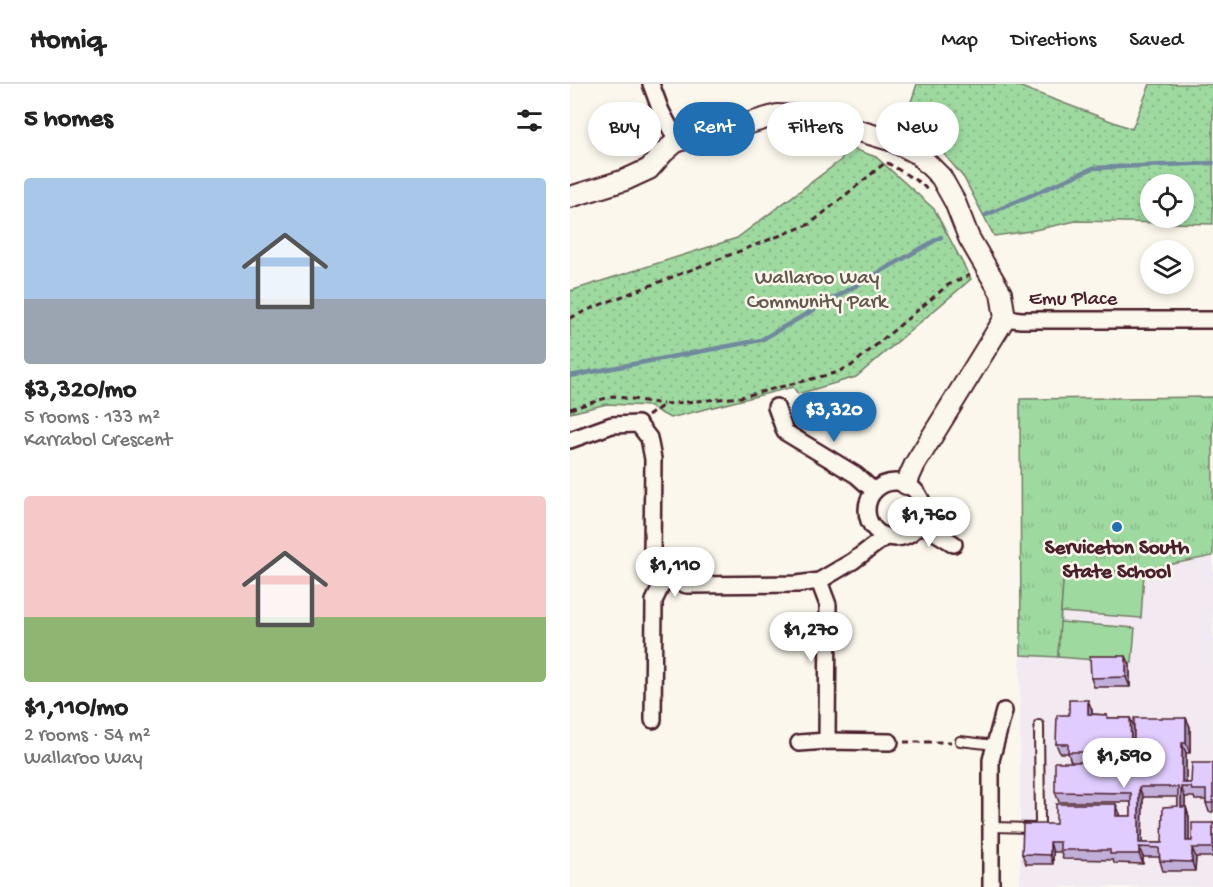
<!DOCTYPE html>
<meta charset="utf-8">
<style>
:root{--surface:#fff;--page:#f2f2f2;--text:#222;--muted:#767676;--line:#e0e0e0;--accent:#1f6fb2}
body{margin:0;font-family:"Gochi Hand",sans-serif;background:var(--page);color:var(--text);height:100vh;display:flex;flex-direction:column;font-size:22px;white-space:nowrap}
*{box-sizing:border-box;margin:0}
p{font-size:20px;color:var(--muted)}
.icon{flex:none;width:33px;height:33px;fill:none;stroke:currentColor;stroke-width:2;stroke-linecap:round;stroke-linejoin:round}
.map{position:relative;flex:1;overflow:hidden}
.side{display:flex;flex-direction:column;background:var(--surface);width:570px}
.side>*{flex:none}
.banner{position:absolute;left:18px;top:18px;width:534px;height:54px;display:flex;gap:12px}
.controls{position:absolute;left:570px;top:90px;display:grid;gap:12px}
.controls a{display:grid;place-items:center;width:54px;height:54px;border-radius:50%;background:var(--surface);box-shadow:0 3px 9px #0003;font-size:30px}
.price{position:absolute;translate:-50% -51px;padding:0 14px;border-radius:21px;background:#fff;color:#222;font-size:20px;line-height:39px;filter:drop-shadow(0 2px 3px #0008)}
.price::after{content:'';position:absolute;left:50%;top:36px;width:18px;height:14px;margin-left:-9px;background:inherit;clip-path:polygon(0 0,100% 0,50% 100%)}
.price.active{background:var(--accent);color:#fff}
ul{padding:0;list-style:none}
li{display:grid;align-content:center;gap:12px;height:318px;padding:0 24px}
li span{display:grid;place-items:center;height:186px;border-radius:6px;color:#555}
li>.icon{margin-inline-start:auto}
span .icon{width:108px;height:108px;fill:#fffc;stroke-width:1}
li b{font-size:26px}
h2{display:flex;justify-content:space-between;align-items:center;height:72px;padding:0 24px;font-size:26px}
.pill{padding:0 21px;border-radius:27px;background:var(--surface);box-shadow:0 3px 9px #0003;font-size:21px;line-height:54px}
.pill.active{background:var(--accent);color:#fff}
header{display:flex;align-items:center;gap:36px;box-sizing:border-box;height:84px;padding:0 30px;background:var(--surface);border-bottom:2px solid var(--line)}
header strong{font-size:28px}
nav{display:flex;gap:33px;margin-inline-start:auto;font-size:21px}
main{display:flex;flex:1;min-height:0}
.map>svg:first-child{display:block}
.built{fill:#f3eaf1}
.grass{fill:url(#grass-tufts);stroke:#747c66;stroke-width:1.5}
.park{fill:url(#park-dots);stroke:#747c66;stroke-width:1.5;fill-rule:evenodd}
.garden{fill:#9ed9a0;stroke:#747c66;stroke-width:1.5}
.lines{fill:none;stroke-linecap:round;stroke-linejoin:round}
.stream{stroke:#6f899d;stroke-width:4.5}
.service-casing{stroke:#4a1f2b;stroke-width:12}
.minor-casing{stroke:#4a1f2b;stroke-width:20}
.tertiary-casing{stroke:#4a1f2b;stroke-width:24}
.path{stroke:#4a1f2b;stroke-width:3;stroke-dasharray:6 4.5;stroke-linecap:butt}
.service{stroke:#fbf7ec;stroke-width:8}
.minor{stroke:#fbf7ec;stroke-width:15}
.tertiary{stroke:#fbf7ec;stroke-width:20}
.wall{fill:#c1afda;stroke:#4a1f2b;stroke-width:1.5;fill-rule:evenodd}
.shaded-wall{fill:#9d8fb2;stroke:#4a1f2b;stroke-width:1.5}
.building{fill:#e0ccfe;stroke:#4a1f2b;stroke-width:1.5;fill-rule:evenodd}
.poi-dot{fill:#1f6fb2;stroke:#fbf7ec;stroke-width:2}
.labels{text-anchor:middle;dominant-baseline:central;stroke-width:5;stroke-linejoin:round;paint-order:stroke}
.park-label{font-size:21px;fill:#63574e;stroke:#fbf7ec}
.street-label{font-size:21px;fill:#4a1f2b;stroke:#fbf7ec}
.poi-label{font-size:21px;font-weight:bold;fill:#4a1f2b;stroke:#fbf7ec}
</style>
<header>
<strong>Homiq</strong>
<nav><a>Map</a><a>Directions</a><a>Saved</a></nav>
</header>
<main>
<section class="side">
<h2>5 homes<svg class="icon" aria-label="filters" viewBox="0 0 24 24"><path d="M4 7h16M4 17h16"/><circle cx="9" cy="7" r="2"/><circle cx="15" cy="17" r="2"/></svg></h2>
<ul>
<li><span style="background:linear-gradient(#a9c7e8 65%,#9aa5b1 0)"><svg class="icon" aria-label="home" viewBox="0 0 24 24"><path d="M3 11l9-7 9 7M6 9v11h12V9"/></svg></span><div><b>$3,320/mo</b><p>5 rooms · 133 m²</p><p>Karrabol Crescent</p></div></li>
<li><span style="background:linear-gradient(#f6c9c9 65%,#8fb573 0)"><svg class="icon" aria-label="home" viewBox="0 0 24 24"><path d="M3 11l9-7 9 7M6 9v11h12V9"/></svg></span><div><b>$1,110/mo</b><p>2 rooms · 54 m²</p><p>Wallaroo Way</p></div></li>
</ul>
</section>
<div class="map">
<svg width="643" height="803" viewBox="0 0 643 803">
<defs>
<pattern id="grass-tufts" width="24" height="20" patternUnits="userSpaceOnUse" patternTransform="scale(1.5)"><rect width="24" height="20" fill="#9ed9a0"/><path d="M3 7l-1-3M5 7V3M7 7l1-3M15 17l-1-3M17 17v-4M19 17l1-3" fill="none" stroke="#8aba8a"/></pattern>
<pattern id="park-dots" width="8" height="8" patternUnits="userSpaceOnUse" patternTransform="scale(1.5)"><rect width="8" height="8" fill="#9ed9a0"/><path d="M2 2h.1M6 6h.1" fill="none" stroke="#8aba8a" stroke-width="1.8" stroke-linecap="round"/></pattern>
</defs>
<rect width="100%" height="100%" fill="#fbf7ec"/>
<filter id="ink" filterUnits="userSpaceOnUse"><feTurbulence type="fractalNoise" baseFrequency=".0167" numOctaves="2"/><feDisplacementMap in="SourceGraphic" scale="12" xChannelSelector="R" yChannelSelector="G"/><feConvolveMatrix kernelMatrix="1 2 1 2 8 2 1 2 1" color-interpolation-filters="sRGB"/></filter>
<g filter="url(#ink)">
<path class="built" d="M 643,313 L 643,803 L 450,803 L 450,315 Z"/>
<path class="grass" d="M 643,313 L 643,472 L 592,482 L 574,489 L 494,484 L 488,573 L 451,571 L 450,315 Z"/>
<g class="park">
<path d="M 347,0 L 443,0 L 562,45 L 580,0 L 643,0 L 643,140 L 506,137 L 460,147 L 424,152 L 394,94 L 369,64 L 332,45 ZM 580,100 L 614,100 L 614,134 L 580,134 Z"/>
<path d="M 275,62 L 306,73 L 364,125 L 401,195 L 286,293 L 228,310 L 223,303 L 100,334 L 78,322 L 37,320 L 0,329 L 0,207 L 167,154 L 271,76 Z"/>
</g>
<g class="garden">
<path d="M 494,484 L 574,489 L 571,534 L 491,528 Z"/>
<path d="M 490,538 L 565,544 L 562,579 L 488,573 Z"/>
</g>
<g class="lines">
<g class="stream">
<path d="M 416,131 L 523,84 L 643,79"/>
<path d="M 0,292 L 191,256 L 371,153"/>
</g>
<g class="service-casing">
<g id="service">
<path d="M 390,657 L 425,661"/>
<path d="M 421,743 L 467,744 L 470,740 L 469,641"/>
</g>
</g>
<g class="minor-casing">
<g id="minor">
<path d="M 81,0 L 91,27 L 107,57"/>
<path d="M 435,234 L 451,236 L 643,236"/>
<path d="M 206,323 L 215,348 L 286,391 L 304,407"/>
<path d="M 0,356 L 42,341 L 68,340 L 79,354 L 83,375 L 82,470 L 95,494 L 117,501 L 227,500 L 249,497 L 283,477 L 315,453"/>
<circle cx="325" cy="426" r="28"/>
<path d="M 350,439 L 384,460"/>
<path d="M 249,497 L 258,521 L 257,657"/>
<path d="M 83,636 L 84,517 L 95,494"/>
<path d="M 229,659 L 257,657 L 320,658"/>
<path d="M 421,803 L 421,676 L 434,627"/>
</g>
</g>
<g class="tertiary-casing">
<path id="tertiary" d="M 0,113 L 55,96 L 79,85 L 93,69 L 107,57 L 146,49 L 207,31 L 233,32 L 259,38 L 323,57 L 348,70 L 371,93 L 385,118 L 399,154 L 431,209 L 435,234 L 345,380 L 336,400"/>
</g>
<g class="path">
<path d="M 0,234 L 27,222 L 240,140 L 316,78 L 352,100 L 358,107"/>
<path d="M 0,325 L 43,312 L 93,320"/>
<path d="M 78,332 L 95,320 L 171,313 L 265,289 L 281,282 L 378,201 L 400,191"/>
<path d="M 334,658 L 381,658"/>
</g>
<use href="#service" class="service"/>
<use href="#minor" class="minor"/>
<use href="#tertiary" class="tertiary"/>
</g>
<g class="wall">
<path d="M 560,581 L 560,603 L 524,603 L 521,594 Z"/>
<path d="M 522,626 L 522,630 L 537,631 L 538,634 L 560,634 L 564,643 L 616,634 L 620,643 L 620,669 L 616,669 L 616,699 L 621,699 L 643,679 L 643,728 L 639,728 L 636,719 L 636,716 L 625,716 L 624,713 L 615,713 L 615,723 L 616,723 L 619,733 L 619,757 L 622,757 L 643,739 L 643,773 L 626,773 L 625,787 L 593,787 L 590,777 L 589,773 L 573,773 L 573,780 L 544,779 L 543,776 L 493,775 L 491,768 L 483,768 L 483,780 L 456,780 L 452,770 L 486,740 L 550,730 L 550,732 L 561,732 L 561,718 L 489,718 L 485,708 L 501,678 L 498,669 L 490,669 L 486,660 L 499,631 ZM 573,713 L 608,713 L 608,722 L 592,759 L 572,759 Z"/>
</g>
<g class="shaded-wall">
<path d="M 556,572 L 560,581 L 560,603 L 556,593 Z"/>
<path d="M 518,616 L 522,626 L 522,640 L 518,630 Z"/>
<path d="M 560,634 L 564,643 L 564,669 L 561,659 Z"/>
<path d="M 616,634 L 620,643 L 620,669 L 616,659 Z"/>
<path d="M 612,659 L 616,669 L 616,703 L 612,699 Z"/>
<path d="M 569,703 L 573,713 L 572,763 L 569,759 Z"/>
<path d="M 611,703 L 615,713 L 615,732 L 611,723 Z"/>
<path d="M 546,720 L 550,730 L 550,742 L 546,732 Z"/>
<path d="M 616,723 L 619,733 L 619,767 L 616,757 Z"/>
<path d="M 480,758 L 483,768 L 483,780 L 480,771 Z"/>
<path d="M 569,763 L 573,773 L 573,780 L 569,770 Z"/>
<path d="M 622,764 L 626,773 L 625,787 L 622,778 Z"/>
</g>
<g class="building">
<path d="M 520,572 L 556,572 L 556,593 L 521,594 Z"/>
<path d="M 499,616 L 518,616 L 518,630 L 537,631 L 537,634 L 560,634 L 561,659 L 564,659 L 564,634 L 616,634 L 616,659 L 612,659 L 612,699 L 621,699 L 622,679 L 643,679 L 643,719 L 636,719 L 636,706 L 622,706 L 621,703 L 611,703 L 611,723 L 616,723 L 616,757 L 622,757 L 622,739 L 643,739 L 643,764 L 622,764 L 622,778 L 590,777 L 589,764 L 569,763 L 569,770 L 540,770 L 540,766 L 490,766 L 490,758 L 480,758 L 480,771 L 452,770 L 453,740 L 486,740 L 486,720 L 546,720 L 546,732 L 561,732 L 561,709 L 485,708 L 485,678 L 562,678 L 563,668 L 498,668 L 498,660 L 486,660 L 487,631 L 499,631 ZM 569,703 L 608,703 L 608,722 L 593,723 L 592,759 L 569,759 Z"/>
</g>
</g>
<circle class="poi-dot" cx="547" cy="443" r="6"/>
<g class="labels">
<g class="park-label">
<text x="247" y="195">Wallaroo Way<tspan x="247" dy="24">Community Park</tspan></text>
</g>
<g class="street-label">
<text x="503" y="216">Emu Place</text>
</g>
<g class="poi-label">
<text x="547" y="465">Serviceton South<tspan x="547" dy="24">State School</tspan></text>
</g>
</g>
</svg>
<div class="controls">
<a><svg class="icon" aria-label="locate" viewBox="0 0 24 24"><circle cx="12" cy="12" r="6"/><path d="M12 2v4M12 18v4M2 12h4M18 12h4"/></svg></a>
<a><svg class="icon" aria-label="layers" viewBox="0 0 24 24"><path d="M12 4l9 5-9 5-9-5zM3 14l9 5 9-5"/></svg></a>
</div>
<b class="price active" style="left:264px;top:359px">$3,320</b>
<b class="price" style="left:359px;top:464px">$1,760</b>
<b class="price" style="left:105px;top:514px">$1,110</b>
<b class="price" style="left:241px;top:579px">$1,270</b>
<b class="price" style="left:554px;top:705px">$1,590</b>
<div class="banner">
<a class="pill">Buy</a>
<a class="pill active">Rent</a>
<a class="pill">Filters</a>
<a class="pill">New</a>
</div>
</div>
</main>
